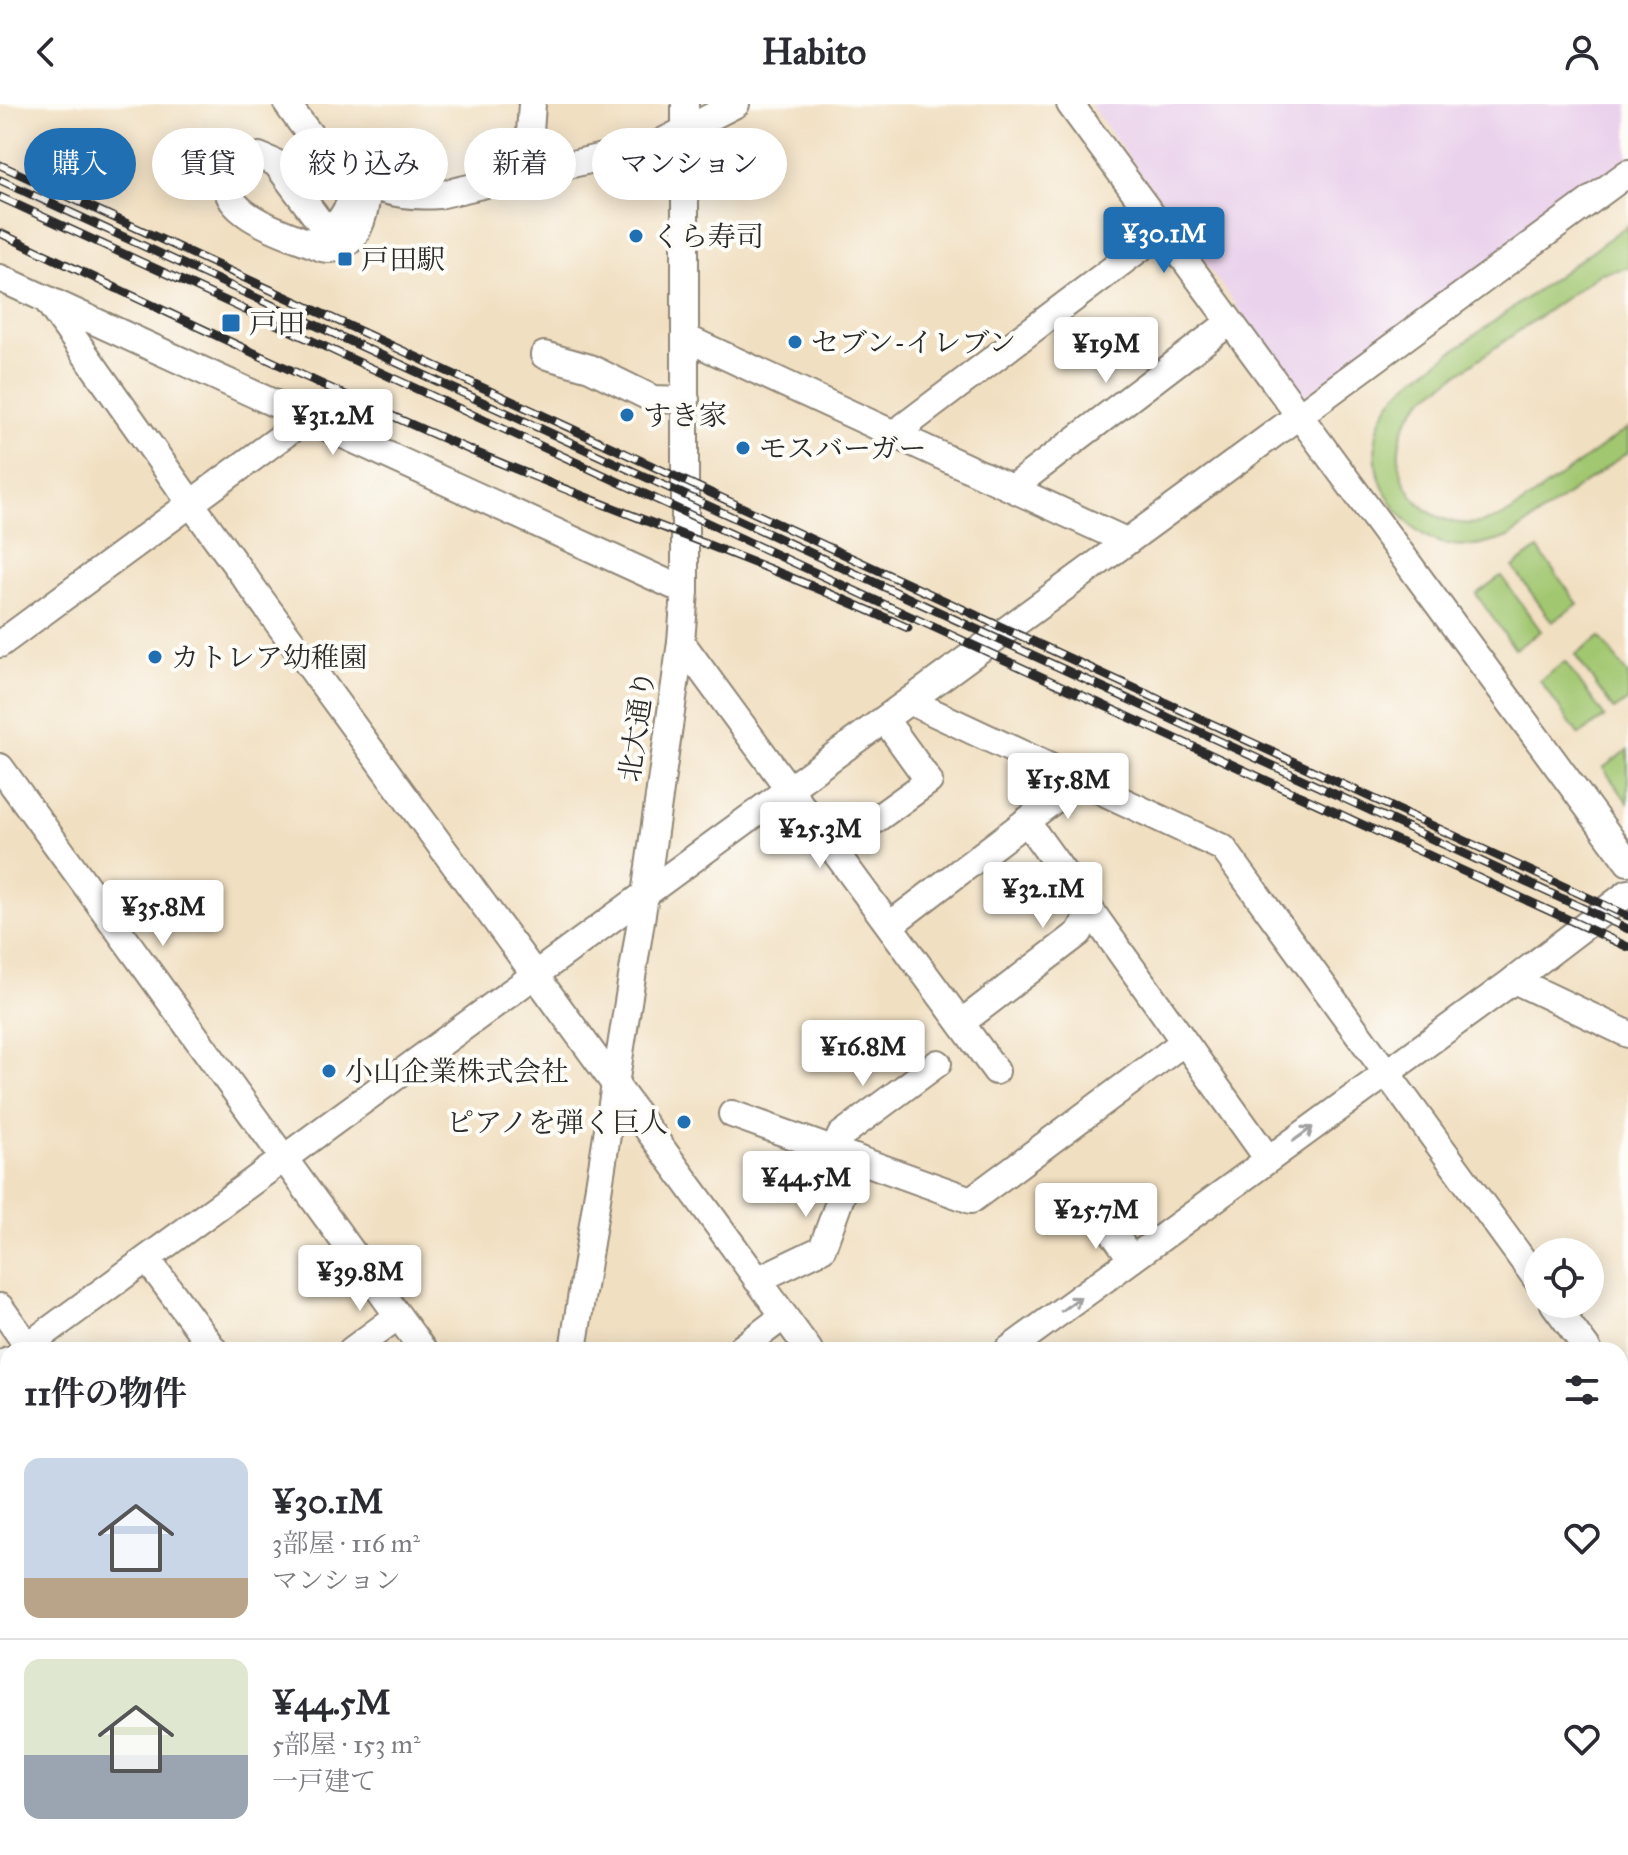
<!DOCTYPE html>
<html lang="ja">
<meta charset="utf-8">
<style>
:root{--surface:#fff;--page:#f2f2f3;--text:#2b2b33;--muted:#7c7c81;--line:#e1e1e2;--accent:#1f6fb2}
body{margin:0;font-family:"IM FELL Great Primer","Noto Serif JP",serif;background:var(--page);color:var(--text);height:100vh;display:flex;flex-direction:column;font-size:30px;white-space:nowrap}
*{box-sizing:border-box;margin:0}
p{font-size:26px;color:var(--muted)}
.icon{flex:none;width:44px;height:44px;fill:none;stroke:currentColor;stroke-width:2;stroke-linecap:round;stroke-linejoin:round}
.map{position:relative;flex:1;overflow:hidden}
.details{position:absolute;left:0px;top:1238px;width:1628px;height:514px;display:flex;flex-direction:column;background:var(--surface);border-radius:24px 24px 0 0;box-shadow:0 4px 20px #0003}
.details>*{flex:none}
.banner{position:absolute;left:24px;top:24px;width:800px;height:72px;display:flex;gap:16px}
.controls{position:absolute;left:1524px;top:1134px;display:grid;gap:16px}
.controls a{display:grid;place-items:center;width:80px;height:80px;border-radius:50%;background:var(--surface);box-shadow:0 4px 20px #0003;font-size:40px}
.price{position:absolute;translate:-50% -68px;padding:0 18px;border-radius:8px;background:#fff;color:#222;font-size:26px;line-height:52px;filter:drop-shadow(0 2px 4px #0008)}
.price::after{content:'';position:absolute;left:50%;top:48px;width:24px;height:18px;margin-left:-12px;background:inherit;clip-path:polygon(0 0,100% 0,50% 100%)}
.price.selected{background:var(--accent);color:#fff}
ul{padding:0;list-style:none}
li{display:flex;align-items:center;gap:24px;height:200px;padding:0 24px}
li+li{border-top:2px solid var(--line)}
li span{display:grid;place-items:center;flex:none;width:224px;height:160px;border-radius:16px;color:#555}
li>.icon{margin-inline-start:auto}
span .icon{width:96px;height:96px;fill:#fffc;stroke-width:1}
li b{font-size:34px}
h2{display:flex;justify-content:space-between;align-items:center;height:96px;padding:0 24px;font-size:34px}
.tag{padding:0 28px;border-radius:36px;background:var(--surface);box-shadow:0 4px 20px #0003;font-size:28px;line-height:72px}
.tag.selected{background:var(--accent);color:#fff}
header{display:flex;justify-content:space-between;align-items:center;height:104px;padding:0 24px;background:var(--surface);font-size:36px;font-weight:800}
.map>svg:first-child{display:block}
.built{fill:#ead1ec}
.green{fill:#a2c771;stroke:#66794e;stroke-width:2}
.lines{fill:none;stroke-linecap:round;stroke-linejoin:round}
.minor-casing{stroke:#8e8576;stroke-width:30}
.minor{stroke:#fff;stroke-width:26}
.rail-casing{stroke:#2b2b2b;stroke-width:9}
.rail{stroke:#fdfcf7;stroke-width:6;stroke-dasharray:18;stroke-linecap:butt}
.oneway{stroke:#a0a0a0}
.poi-dot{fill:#1f6fb2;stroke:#fdfcf7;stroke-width:3}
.labels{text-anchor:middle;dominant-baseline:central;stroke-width:8;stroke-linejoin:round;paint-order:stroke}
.poi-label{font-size:28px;fill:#2b2b2b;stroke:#fdfcf7;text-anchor:start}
.street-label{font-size:28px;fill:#2b2b2b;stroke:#fdfcf7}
</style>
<header><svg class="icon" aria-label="back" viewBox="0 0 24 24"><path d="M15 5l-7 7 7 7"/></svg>Habito<svg class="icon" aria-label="person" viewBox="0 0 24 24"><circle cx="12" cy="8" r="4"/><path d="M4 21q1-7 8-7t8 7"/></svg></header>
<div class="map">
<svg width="1628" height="1751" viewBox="0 0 1628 1751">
<rect width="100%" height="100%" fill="#fdfcf7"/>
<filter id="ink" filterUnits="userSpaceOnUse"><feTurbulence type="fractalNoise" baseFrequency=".0125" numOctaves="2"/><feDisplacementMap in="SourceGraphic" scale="16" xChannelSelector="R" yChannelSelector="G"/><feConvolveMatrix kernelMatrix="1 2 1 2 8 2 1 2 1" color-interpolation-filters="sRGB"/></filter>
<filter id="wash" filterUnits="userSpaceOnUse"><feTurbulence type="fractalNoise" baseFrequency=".006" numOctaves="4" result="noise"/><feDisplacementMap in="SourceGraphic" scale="32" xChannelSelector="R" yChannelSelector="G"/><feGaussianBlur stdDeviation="1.8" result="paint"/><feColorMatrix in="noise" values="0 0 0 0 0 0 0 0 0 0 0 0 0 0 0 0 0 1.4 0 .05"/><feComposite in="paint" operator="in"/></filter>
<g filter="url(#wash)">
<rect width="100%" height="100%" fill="#f1dfc1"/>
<path class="built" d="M 1090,0 L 1628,0 L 1628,54 L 1303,294 Z"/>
<g class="green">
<path d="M 1628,121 L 1628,164 L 1601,169 L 1428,291 C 1357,354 1428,454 1511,408 L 1628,324 L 1628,348 L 1509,433 C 1486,442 1455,446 1431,435 C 1421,430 1410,421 1402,412 C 1365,370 1365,313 1411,277 Z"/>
<path d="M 1538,445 L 1578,500 L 1552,518 L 1513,463 Z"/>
<path d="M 1501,472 L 1541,527 L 1515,545 L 1476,490 Z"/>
<path d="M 1600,533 L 1628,571 L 1628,596 L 1614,606 L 1575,551 Z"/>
<path d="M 1565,558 L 1605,613 L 1579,631 L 1540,577 Z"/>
<path d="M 1628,646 L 1628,699 L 1603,664 Z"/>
</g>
</g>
<g filter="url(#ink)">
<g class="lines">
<g class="minor-casing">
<g id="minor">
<path d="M 287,0 C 329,58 361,97 439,91 L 658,40 L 736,0"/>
<path d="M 1070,0 L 1628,758"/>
<path d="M 259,52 L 276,59 L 322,121 C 338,124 341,115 348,103 C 353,95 361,88 368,81 C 366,107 358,152 322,144 C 295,132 216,112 229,73 C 234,59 245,54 259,52 Z"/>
<path d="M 527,71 L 532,0"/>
<path d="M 0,174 L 685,487"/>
<path d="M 46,195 L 192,401 L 809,1246"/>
<path d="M 686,234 L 1126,437"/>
<path d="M 544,251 L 590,264 L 653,295 L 686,296"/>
<path d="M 894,330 L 1163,127"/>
<path d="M 1012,384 L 1230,218"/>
<path d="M 681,538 L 996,967"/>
<path d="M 0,540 L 307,314"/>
<path d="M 911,598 L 1223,744 L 1538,1177"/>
<path d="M 0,663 L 423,1246"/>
<path d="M 835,745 L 929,677 L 886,617"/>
<path d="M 1091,807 L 1268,1055"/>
<path d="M 890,821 L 1079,677"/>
<path d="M 1514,876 L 1628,930"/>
<path d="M 961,919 L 1079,829 L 1091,807 L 1026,717"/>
<path d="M 732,1010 L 971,1096 L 1184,938"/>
<path d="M 834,1047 L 841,1031 L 938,959"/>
<path d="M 1099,1110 L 1132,1155"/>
<path d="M 147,1155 L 214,1246"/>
<path d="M 757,1176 L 822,1145 L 855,1054"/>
<path d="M 1554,1200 L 1588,1246"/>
<path d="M 0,1203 L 28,1242"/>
<path d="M 22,1246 C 559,855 1094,463 1628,69"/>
<path d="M 352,1246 L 398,1212"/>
<path d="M 573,1246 L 645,791 L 681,538 L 685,487 L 685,0"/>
<path d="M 739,1246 L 784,1212"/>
<path d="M 1008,1246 L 1514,876 L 1628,789"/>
<path d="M 0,1262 L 8,1256"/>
<path d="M 1620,1290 L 1628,1302"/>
<path d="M 1620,1478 L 1628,1481"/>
<path d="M 1620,1593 L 1628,1596"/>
<path d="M 0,1621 L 8,1615"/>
<path d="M 0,1735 L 12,1751"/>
<path d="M 411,1744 L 420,1751"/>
<path d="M 1327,1744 L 1333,1751"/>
<path d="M 315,1751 L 325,1744"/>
<path d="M 495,1751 L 496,1744"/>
<path d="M 756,1751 L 765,1744"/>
<path d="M 970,1751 L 978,1744"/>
<path d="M 1206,1751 L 1214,1744"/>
<path d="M 1385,1751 L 1393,1744"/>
<path d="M 1569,1751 L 1572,1744"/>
</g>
</g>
<use href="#minor" class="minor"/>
<g class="rail-casing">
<g id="rail">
<path d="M 0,61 L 1628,812"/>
<path d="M 0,76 L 1628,825"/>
<path d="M 0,93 L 1628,843"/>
<path d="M 0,129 C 158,204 316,280 477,349 C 620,410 767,459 908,524"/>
</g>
</g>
<use href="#rail" class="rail"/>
</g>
<defs><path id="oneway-shaft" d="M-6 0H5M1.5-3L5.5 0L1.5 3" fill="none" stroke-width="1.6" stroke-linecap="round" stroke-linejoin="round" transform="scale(2)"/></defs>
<g class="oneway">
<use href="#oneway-shaft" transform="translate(1303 1030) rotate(-36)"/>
<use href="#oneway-shaft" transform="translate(1071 1200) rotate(-36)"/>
</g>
</g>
<g class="poi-dot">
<circle cx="636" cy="132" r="8"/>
<rect x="337" y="147" width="16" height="16" rx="4"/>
<rect x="221" y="209" width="20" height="20" rx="4"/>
<circle cx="795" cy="238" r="8"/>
<circle cx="627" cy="311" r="8"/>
<circle cx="743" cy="344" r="8"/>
<circle cx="155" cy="553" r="8"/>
<circle cx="329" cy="967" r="8"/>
<circle cx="684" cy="1018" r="8"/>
</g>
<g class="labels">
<g class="poi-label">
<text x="652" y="132">くら寿司</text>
<text x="361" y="155">戸田駅</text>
<text x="249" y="219">戸田</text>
<text x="811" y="238">セブン-イレブン</text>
<text x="643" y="311">すき家</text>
<text x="759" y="344">モスバーガー</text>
<text x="171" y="553">カトレア幼稚園</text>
<text x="345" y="967">小山企業株式会社</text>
<text x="668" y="1018" text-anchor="end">ピアノを弾く巨人</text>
</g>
<g class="street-label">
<text transform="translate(637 622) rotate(-82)">北大通り</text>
</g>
</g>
</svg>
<div class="controls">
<a><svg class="icon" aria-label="locate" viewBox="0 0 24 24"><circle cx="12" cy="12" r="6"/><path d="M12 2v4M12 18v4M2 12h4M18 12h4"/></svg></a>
</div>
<b class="price selected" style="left:1164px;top:171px">¥30.1M</b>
<b class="price" style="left:1106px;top:281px">¥19M</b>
<b class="price" style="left:333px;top:353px">¥31.2M</b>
<b class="price" style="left:1068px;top:717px">¥15.8M</b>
<b class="price" style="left:820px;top:766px">¥25.3M</b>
<b class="price" style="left:1043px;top:826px">¥32.1M</b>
<b class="price" style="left:163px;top:844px">¥35.8M</b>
<b class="price" style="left:863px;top:984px">¥16.8M</b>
<b class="price" style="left:806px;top:1115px">¥44.5M</b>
<b class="price" style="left:1096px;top:1147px">¥25.7M</b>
<b class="price" style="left:360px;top:1209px">¥39.8M</b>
<div class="banner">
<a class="tag selected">購入</a>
<a class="tag">賃貸</a>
<a class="tag">絞り込み</a>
<a class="tag">新着</a>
<a class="tag">マンション</a>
</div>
<section class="details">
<h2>11件の物件<svg class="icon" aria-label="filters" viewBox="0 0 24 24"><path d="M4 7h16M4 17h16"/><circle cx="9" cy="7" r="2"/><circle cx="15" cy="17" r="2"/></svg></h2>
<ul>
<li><span style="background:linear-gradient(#c9d6e8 75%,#b9a48a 0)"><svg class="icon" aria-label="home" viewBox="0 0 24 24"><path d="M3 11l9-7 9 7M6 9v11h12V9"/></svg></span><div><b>¥30.1M</b><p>3部屋 · 116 m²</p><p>マンション</p></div><svg class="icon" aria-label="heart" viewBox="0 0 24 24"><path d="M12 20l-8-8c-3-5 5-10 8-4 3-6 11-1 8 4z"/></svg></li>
<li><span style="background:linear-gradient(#dfe7d0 60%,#9aa5b1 0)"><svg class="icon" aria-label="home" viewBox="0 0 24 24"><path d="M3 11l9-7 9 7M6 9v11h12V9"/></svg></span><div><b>¥44.5M</b><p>5部屋 · 153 m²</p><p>一戸建て</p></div><svg class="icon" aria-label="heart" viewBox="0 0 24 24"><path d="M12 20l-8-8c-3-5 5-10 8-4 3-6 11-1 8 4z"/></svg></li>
</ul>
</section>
</div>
